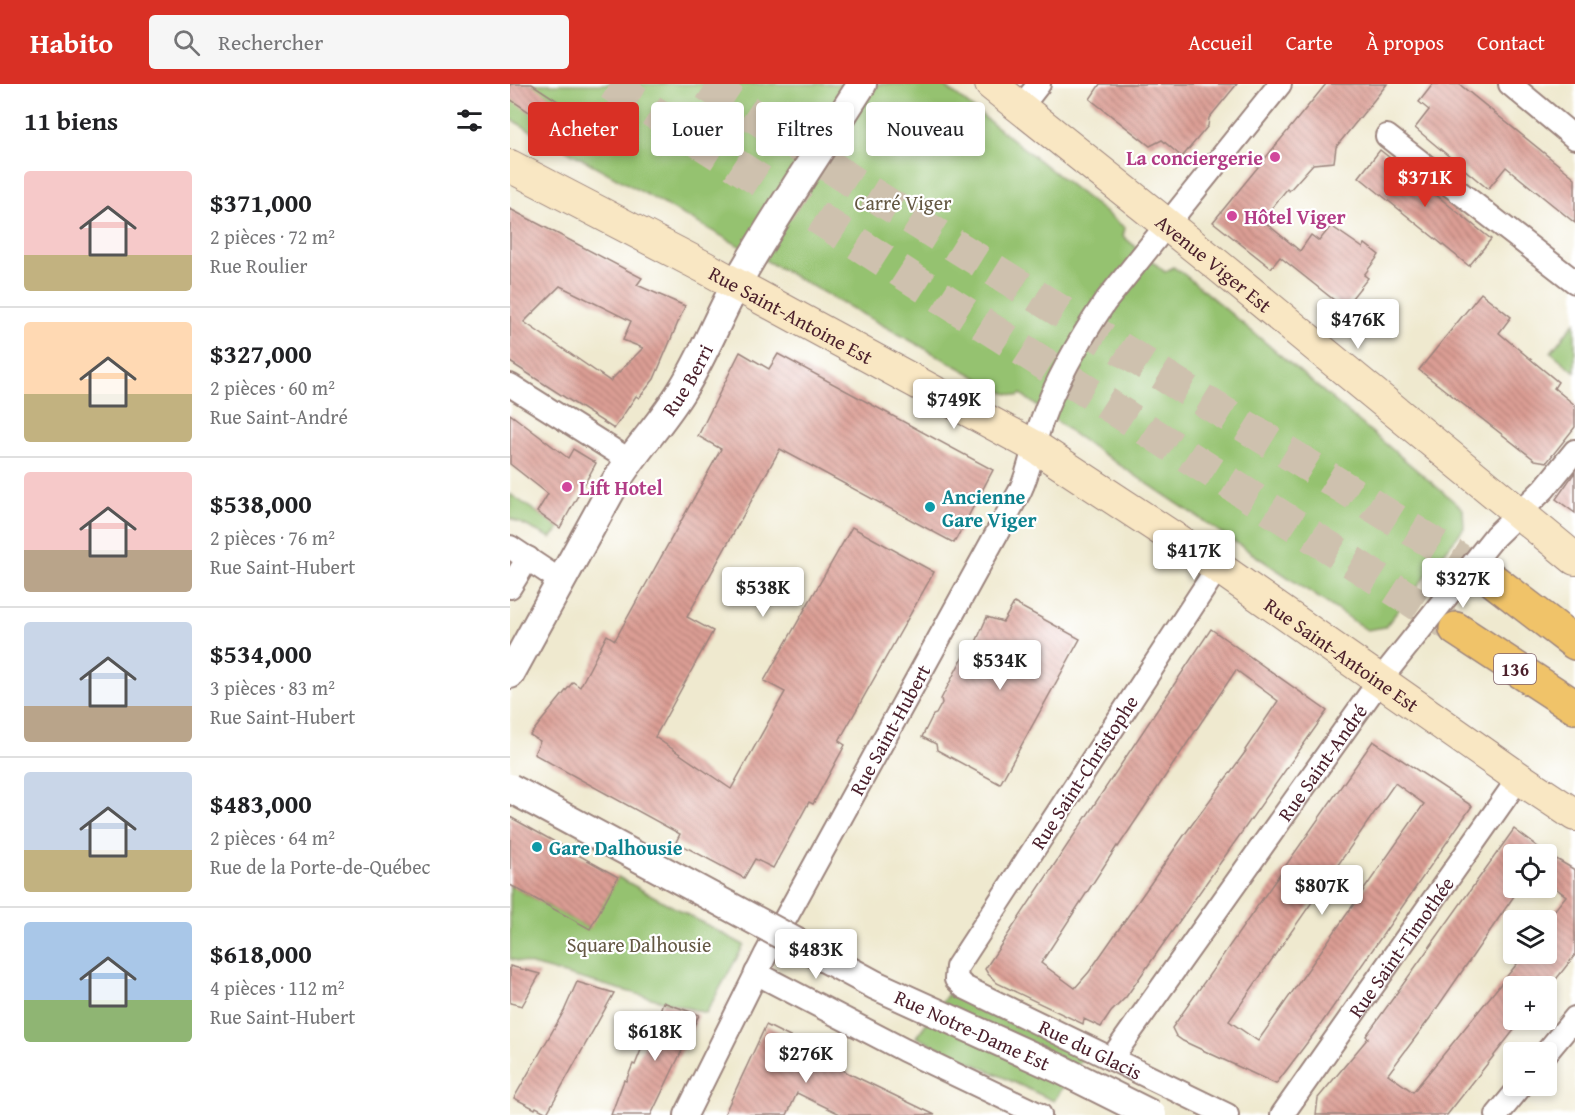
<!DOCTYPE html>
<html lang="fr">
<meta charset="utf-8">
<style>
:root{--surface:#fff;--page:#f6f6f6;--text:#202124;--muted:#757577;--line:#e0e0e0;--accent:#d93025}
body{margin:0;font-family:"Gentium Book Plus",serif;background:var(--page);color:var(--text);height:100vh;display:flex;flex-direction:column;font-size:22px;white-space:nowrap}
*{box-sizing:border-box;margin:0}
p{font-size:20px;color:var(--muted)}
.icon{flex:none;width:33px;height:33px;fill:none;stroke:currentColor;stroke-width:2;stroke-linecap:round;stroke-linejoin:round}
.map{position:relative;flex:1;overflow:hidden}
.side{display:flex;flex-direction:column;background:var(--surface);width:510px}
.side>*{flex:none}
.hud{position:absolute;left:18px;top:18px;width:570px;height:54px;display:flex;gap:12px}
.fabs{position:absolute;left:993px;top:760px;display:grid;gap:12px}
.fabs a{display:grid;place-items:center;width:54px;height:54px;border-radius:6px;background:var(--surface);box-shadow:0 3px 9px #0003;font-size:30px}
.price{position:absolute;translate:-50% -51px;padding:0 14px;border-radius:6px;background:#fff;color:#222;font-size:20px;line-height:39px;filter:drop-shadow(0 2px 3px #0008)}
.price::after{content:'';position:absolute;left:50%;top:36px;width:18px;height:14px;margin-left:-9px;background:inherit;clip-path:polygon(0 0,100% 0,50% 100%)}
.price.active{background:var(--accent);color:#fff}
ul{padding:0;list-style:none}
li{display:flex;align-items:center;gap:18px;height:150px;padding:0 24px}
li+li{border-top:2px solid var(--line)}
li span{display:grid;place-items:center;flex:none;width:168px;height:120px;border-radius:6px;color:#555}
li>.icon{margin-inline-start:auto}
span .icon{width:72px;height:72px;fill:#fffc;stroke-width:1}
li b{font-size:26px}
h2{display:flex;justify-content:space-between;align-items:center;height:72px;padding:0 24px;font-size:26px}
.pill{padding:0 21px;border-radius:6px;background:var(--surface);box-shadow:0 3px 9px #0003;font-size:21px;line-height:54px}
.pill.active{background:var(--accent);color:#fff}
header{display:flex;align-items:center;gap:36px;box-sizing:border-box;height:84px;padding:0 30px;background:var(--accent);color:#fff}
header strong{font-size:28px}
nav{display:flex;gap:33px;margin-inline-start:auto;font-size:21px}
.search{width:420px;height:54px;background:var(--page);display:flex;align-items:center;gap:15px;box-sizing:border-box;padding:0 21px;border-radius:6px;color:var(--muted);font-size:22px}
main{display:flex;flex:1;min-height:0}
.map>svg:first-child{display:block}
.park{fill:#95c270;stroke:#70704e;stroke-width:1.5}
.building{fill:url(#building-back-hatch);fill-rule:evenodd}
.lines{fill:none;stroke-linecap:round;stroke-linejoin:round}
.trunk-tunnel{stroke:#cec1ae;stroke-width:33;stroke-dasharray:33 16;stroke-linecap:butt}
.minor-casing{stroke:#9c847d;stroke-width:26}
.tertiary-casing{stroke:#9c847d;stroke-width:32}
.secondary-casing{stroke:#9c847d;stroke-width:34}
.trunk-casing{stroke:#9c847d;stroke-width:36}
.minor{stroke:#fff;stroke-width:22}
.tertiary{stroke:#fff;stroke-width:28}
.secondary{stroke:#f9e7c3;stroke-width:32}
.trunk{stroke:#f0c369;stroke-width:33}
.tertiary-bridge-casing{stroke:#9c847d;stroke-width:32;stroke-linecap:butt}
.tertiary-bridge{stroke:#fff;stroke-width:28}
.hotel-dot{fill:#d1479c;stroke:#fff;stroke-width:2}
.culture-dot{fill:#0f9aa8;stroke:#fff;stroke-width:2}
.labels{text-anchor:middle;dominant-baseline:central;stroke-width:4.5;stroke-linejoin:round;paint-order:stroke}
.shield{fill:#fff;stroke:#80626b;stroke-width:1.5}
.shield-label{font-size:18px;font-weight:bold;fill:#4a1f2b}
.hotel-label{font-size:20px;font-weight:bold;fill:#b23c85;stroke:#fff;text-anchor:start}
.park-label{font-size:20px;fill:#645843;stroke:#fff}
.street-label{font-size:20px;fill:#4a1f2b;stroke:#fff}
.culture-label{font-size:20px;font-weight:bold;fill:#0d838f;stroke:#fff;text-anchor:start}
</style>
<header>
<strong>Habito</strong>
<div class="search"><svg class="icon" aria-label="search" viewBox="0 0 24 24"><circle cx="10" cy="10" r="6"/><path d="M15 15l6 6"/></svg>Rechercher</div>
<nav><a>Accueil</a><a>Carte</a><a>À propos</a><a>Contact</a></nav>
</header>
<main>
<section class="side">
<h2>11 biens<svg class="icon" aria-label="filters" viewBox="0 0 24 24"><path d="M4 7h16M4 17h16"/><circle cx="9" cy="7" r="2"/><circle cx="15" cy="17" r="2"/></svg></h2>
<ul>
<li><span style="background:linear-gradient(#f6c9c9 70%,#c2b280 0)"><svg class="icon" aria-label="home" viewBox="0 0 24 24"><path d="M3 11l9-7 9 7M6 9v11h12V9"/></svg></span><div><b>$371,000</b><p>2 pièces · 72 m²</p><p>Rue Roulier</p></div></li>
<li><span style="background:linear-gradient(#ffd9b3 60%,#c2b280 0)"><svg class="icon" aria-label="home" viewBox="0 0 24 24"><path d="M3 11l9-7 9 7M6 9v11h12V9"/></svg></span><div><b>$327,000</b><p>2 pièces · 60 m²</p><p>Rue Saint-André</p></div></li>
<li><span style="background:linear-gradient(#f6c9c9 65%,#b9a48a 0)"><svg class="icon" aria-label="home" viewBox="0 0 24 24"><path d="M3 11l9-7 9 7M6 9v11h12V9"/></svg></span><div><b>$538,000</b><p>2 pièces · 76 m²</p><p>Rue Saint-Hubert</p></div></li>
<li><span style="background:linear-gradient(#c9d6e8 70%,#b9a48a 0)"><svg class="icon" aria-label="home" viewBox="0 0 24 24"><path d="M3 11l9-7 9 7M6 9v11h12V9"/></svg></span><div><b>$534,000</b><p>3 pièces · 83 m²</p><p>Rue Saint-Hubert</p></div></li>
<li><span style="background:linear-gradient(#c9d6e8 65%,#c2b280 0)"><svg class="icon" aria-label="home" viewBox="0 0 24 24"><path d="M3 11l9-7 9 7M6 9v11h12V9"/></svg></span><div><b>$483,000</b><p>2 pièces · 64 m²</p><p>Rue de la Porte-de-Québec</p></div></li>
<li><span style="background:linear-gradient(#a9c7e8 65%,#8fb573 0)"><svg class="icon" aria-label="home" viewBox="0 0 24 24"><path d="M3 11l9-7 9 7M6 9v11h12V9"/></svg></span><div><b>$618,000</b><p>4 pièces · 112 m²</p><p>Rue Saint-Hubert</p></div></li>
</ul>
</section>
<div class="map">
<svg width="1065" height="1031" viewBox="0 0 1065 1031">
<defs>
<pattern id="building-back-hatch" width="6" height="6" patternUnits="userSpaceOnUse" patternTransform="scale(1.5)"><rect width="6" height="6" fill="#db9e94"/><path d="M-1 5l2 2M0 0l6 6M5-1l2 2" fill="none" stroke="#b48079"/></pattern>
</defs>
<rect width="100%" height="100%" fill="#fff"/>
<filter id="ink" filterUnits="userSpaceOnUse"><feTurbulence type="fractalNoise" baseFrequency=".0167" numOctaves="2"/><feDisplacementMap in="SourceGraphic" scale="12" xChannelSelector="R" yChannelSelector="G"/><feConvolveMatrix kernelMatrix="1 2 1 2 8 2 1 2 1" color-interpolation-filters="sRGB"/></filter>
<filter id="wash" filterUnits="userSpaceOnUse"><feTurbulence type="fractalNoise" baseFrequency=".008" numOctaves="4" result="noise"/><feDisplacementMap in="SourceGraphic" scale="24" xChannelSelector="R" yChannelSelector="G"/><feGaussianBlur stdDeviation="1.35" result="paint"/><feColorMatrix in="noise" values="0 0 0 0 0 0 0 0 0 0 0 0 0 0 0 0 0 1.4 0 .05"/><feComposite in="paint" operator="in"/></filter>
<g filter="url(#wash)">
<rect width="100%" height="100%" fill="#efe9cf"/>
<g class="park">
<path d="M 0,0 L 432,0 L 615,144 L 613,152 L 655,188 L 663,183 L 675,191 L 953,425 L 954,444 L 875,543 L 857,546 L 566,352 L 511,310 L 508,312 L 495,309 L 0,35 Z"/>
<path d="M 1065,238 L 1065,288 L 1041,268 Z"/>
<path d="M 0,410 L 50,444 L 41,454 L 0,434 Z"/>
<path d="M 108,793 L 234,861 L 196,929 L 0,875 L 0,801 L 79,844 Z"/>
<path d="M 438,910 L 574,972 L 544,1017 L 406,953 Z"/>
</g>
<g id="blocks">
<g class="building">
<path d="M 0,0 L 22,0 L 78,37 L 64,58 L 0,15 Z"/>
<path d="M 590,0 L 727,0 L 699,34 L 698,42 L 672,73 L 652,56 L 640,62 L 580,15 Z"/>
<path d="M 816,0 L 877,0 L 826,63 L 824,78 L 803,80 L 779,107 L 777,105 L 752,136 L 790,167 L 801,151 L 809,157 L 821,142 L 853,164 L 855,160 L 869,171 L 854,191 L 858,194 L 834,224 L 770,173 L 761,184 L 703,138 Z"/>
<path d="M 923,0 L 949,0 L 1065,94 L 1065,139 L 996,83 L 978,105 L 905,44 L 919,26 L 909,18 Z"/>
<path d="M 870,66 L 981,155 L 959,182 L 849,93 Z"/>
<path d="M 0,125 L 132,194 L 127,201 L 175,222 L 144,295 L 129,314 L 126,312 L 104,345 L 0,278 ZM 50,202 L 121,237 L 113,256 L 133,264 L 100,297 L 14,238 Z"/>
<path d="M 971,209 L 1001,233 L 989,249 L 1048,298 L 1044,304 L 1065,321 L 1065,343 L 1037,378 L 1025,376 L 909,286 Z"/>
<path d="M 230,268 L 259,285 L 268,270 L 483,386 L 444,459 L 270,365 L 177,533 L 203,547 L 145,653 L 221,705 L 275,608 L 254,597 L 342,443 L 424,488 L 329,657 L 335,661 L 303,720 L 299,718 L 263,784 L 245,775 L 234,794 L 166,758 L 170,750 L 24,670 L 30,657 L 20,651 L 63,598 L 70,603 L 97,551 L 105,556 L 211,365 L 188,352 Z"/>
<path d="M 0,330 L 58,374 L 63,365 L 86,379 L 50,444 L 27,428 L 38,410 L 0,380 Z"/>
<path d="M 1065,388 L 1065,429 L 1046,415 Z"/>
<path d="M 504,519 L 570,555 L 490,700 L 427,666 L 426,660 L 412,653 L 423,631 L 426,630 L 432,619 L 431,615 L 454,571 L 458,570 L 466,558 L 477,533 L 493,538 Z"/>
<path d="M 701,545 L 817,627 L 616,913 L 601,928 L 591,943 L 574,935 L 573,940 L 487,899 L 478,890 L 475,885 ZM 726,586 L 768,617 L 735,666 L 736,667 L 675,750 L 579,888 L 565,904 L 531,879 L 607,762 L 608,763 Z"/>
<path d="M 863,657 L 962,722 L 809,943 L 766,1000 L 673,957 L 666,952 L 662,944 ZM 885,699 L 914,720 L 748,957 L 719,937 Z"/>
<path d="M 0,733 L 108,793 L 80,845 L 0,801 Z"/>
<path d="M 1004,745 L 1036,769 L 1065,786 L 1065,871 L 1040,903 L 1004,903 L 1004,936 L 1012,936 L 937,1031 L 806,1031 L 808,1014 L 858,954 L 856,952 ZM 1004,771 L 1036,771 L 1036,797 L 1056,812 L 1036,837 L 1036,870 L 1015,870 L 903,1008 L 878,990 L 920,934 L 1004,812 Z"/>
<path d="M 0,882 L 30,890 L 12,922 L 0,919 Z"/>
<path d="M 67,898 L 104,909 L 37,1029 L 26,1023 L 25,1025 L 4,1014 L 54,927 Z"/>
<path d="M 153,918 L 189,931 L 141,1031 L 101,1031 L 114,996 L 116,997 L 123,980 L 125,981 L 131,966 L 132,966 L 145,935 L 147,936 Z"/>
<path d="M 256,941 L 282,954 L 280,961 L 425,1031 L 332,1031 L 287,1009 L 277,1031 L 214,1031 Z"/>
</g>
</g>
</g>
<g filter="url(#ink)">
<use href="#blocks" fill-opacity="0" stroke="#9c847d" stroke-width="1.5"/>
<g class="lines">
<g class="trunk-tunnel">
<path d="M 100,0 L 946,545"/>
<path d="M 196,0 L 354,105 L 984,497"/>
</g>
<g class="minor-casing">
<g id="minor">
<path d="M 1000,0 L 1065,54"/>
<path d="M 511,23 L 529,0"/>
<path d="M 877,52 L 1065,198"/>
<path d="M 0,301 L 119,376"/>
<path d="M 0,463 L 51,497"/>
<path id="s1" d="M 708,483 L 447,883 L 446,895 L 454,903 L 717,1031"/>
<path d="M 0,503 L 18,474"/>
<path d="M 246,889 L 394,966 L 530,1031"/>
<path d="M 1036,969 L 1065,934"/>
<path id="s2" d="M 601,975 L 870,596 L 985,452 L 1034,405 L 1065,367"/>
<path id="s3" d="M 176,1031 L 256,870 L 510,407 C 521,385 523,359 532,336 C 547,294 570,255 595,218 L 770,0"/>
<path id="s4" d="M 772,1031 L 1009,694"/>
<path d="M 987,1031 L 1011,1002"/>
</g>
</g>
<g class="tertiary-casing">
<g id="tertiary">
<path id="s5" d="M 0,590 L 105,399 C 125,366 152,339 172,306 C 194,271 208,233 228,197 C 266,130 311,65 352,0"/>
</g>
</g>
<g class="secondary-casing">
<g id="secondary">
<path id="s6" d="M 481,0 L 705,179 L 1065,475"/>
<path id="s7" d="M 0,82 L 194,183 L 524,362 L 708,483 L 1009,694 L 1065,731"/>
</g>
</g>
<g class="trunk-casing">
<g id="trunk">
<path d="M 984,497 L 1065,559"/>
<path d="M 946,545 L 1065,623"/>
</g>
</g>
<use href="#minor" class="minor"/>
<use href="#tertiary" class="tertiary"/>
<use href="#secondary" class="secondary"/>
<use href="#trunk" class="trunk"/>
<g class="tertiary-bridge-casing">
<g id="tertiary-bridge">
<path id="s8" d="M 0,704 L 365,901 L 550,985 L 642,1031"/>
</g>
</g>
<use href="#tertiary-bridge" class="tertiary-bridge"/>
</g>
</g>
<g class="hotel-dot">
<circle cx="765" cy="73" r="6"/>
<circle cx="722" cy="132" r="6"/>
<circle cx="57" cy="403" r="6"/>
</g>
<g class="culture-dot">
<circle cx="420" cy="423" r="6"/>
<circle cx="27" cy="763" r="6"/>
</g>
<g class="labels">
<rect class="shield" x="984" y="570" width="42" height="30" rx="4.5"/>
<g class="shield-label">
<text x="1005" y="585">136</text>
</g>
<g class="hotel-label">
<text x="753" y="73" text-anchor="end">La conciergerie</text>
<text x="734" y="132">Hôtel Viger</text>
<text x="69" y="403">Lift Hotel</text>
</g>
<g class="park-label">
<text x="393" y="118">Carré Viger</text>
<text x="129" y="860">Square Dalhousie</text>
</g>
<g class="street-label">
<text stroke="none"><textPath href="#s6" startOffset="286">Avenue Viger Est</textPath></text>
<text stroke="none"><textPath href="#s7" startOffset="318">Rue Saint-Antoine Est</textPath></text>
<text stroke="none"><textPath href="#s5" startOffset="344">Rue Berri</textPath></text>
<text stroke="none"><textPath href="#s7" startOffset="966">Rue Saint-Antoine Est</textPath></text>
<text stroke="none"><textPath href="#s3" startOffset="436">Rue Saint-Hubert</textPath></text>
<text stroke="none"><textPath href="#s2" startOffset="364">Rue Saint-André</textPath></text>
<text transform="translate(574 688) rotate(-57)">Rue Saint-Christophe</text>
<text stroke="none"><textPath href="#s4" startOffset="206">Rue Saint-Timothée</textPath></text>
<text stroke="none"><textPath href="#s8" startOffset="522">Rue Notre-Dame Est</textPath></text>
<text stroke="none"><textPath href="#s1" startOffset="642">Rue du Glacis</textPath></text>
</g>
<g class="culture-label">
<text x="432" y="412">Ancienne<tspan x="432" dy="23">Gare Viger</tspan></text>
<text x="39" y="763">Gare Dalhousie</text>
</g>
</g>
</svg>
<div class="fabs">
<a><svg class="icon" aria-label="locate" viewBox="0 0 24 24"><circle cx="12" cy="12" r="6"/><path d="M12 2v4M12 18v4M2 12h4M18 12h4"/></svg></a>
<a><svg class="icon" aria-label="layers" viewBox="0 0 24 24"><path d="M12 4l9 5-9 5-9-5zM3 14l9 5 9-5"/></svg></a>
<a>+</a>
<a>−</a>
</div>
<b class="price active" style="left:915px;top:124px">$371K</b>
<b class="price" style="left:848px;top:266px">$476K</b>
<b class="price" style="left:444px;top:346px">$749K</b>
<b class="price" style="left:684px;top:497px">$417K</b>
<b class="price" style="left:953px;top:525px">$327K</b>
<b class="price" style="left:253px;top:534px">$538K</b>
<b class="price" style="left:490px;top:607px">$534K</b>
<b class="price" style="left:812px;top:832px">$807K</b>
<b class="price" style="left:306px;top:896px">$483K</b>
<b class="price" style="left:145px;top:978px">$618K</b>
<b class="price" style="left:296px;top:1000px">$276K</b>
<div class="hud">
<a class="pill active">Acheter</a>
<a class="pill">Louer</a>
<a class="pill">Filtres</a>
<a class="pill">Nouveau</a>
</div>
</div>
</main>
